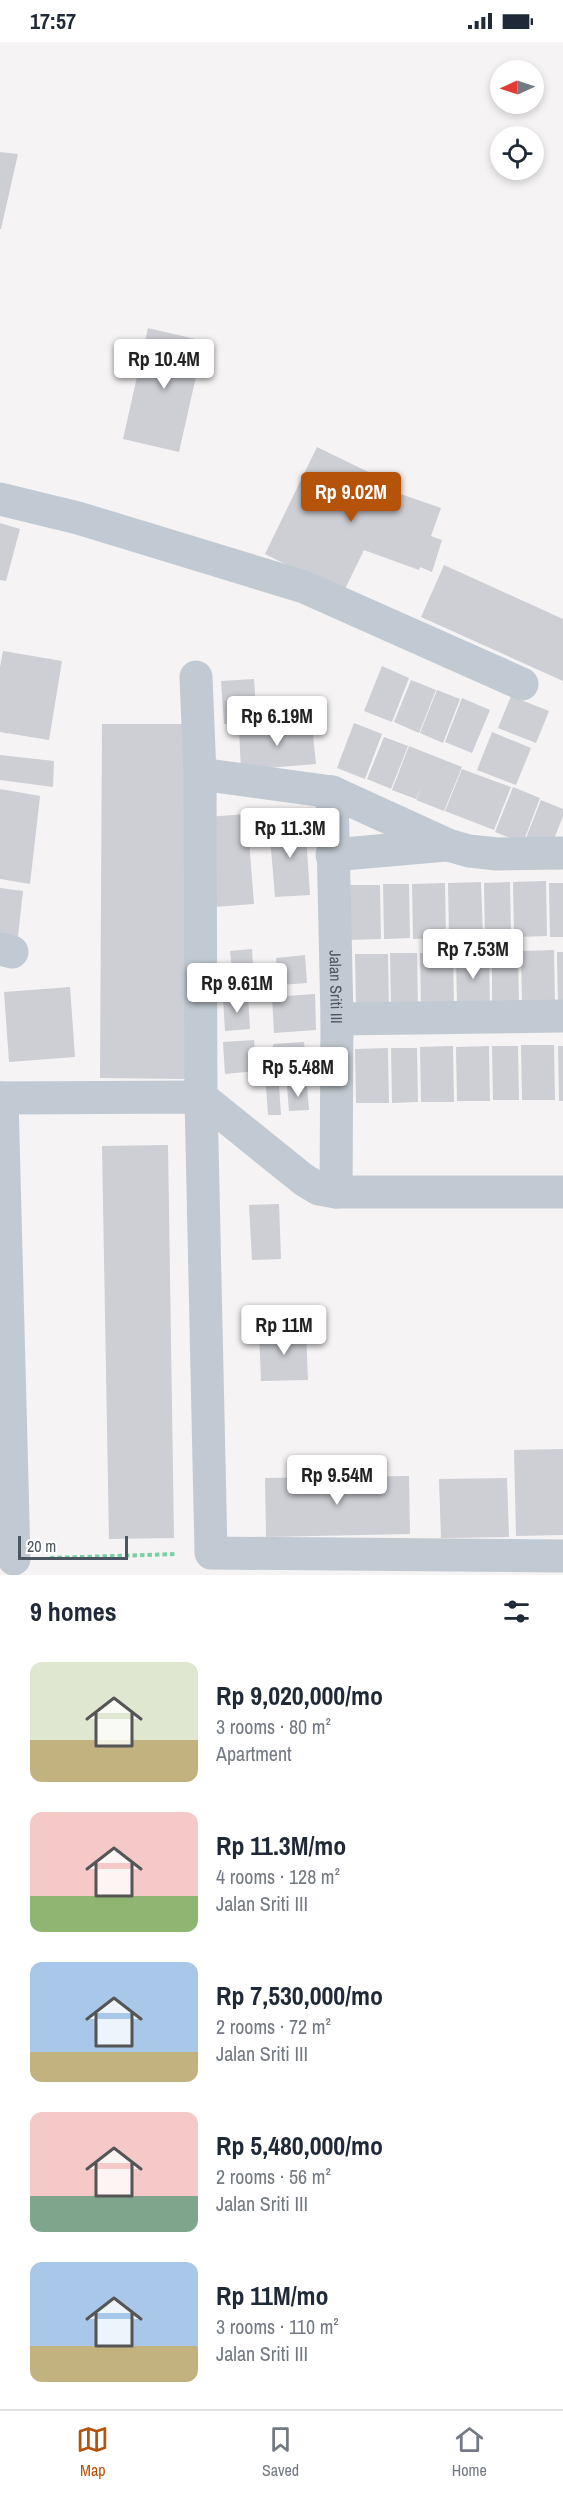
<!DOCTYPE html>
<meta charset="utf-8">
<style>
:root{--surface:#fff;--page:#f6f6f7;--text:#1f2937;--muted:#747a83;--line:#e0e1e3;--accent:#b45309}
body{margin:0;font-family:"Archivo Narrow",sans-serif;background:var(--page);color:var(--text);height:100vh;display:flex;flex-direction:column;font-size:22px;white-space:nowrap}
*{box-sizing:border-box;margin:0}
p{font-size:20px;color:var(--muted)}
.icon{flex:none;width:33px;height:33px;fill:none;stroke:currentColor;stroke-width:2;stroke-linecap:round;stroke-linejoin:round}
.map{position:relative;height:1533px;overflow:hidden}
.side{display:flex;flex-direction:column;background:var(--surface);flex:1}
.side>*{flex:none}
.needle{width:39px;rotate:267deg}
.tools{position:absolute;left:490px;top:18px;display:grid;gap:12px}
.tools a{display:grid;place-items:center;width:54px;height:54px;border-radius:50%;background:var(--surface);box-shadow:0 3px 9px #0003;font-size:30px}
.scale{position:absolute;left:18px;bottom:15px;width:110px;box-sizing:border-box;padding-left:6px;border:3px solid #4a5661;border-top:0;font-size:16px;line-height:21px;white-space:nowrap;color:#4a5661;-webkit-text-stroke:4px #fff;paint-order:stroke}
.price{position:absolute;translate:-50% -51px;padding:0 14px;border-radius:6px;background:#fff;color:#222;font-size:20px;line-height:39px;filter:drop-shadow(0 2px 3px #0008)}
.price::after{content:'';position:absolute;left:50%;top:36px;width:18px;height:14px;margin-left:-9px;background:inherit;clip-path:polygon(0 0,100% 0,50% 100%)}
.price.on{background:var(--accent);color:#fff}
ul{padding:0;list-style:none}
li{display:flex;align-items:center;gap:18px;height:150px;padding:0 30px}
li span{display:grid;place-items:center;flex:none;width:168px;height:120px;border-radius:12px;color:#555}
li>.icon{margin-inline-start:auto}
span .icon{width:72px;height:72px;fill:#fffc;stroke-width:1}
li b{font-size:26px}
h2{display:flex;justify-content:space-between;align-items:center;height:72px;padding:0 30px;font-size:26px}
.status{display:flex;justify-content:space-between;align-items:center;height:42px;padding:0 30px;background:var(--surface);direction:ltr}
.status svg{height:16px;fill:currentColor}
.dock{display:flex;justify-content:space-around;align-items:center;height:84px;border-top:2px solid var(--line);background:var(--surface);font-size:16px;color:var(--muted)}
.dock a{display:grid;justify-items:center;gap:3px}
.dock .on{color:var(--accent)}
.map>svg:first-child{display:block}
.building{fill:#cdcfd5}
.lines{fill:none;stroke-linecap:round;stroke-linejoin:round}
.path{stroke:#7ad0a6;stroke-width:4;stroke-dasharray:4.5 3;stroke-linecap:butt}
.minor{stroke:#c1cad2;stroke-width:33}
.labels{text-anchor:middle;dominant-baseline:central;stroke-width:5;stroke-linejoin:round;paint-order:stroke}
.street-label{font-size:16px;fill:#4a5661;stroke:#fff}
</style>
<div class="status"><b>17:57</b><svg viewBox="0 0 49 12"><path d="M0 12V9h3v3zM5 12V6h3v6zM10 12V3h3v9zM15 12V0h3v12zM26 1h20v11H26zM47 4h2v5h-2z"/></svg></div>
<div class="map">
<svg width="563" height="1533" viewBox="0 0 563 1533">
<rect width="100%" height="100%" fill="#f5f3f3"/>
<g class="building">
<path d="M 0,110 L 18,112 L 1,187 L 0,187 Z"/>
<path d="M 148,286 L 204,299 L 179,410 L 123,397 Z"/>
<path d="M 317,405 L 395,443 L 392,449 L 441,466 L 431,494 L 442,498 L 432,530 L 420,525 L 419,528 L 364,508 L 343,551 L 265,512 Z"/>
<path d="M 0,481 L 20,487 L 6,539 L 0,538 Z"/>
<path d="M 444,523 L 563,577 L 563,639 L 421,575 Z"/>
<path d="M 3,609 L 62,619 L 49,698 L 0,690 L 0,625 Z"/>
<path d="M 382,624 L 409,636 L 392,680 L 364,669 Z"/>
<path d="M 254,637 L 257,680 L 224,682 L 221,639 Z"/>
<path d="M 411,638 L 436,648 L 419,691 L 394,680 Z"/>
<path d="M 437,648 L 460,657 L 443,701 L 420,691 Z"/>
<path d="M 511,654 L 549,669 L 536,701 L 498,686 Z"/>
<path d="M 462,656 L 490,668 L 472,711 L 445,700 Z"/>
<path d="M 354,681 L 382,692 L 365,737 L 337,726 Z"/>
<path d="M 102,682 L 187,682 L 186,1037 L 100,1036 Z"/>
<path d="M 312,682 L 316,722 L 241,728 L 239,687 Z"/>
<path d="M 492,690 L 531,706 L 516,743 L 477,728 Z"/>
<path d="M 384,695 L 408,704 L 391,747 L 367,737 Z"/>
<path d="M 409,704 L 462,725 L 444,769 L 416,758 L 424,739 L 416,757 L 392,748 Z"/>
<path d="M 0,713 L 54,719 L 53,745 L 0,738 Z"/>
<path d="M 462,727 L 511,745 L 494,788 L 445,769 Z"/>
<path d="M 513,745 L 540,756 L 523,801 L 495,790 Z"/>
<path d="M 0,747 L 40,754 L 30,842 L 0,837 Z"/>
<path d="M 541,758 L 563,767 L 563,774 L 549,810 L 524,801 Z"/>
<path d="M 247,772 L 254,862 L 214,865 L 207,775 Z"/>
<path d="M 305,778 L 310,853 L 275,855 L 269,782 Z"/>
<path d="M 546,839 L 547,894 L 514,895 L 513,840 Z"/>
<path d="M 481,840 L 483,895 L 449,896 L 448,841 Z"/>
<path d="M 510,840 L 511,895 L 485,895 L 484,841 Z"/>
<path d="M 445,841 L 446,896 L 413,897 L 412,842 Z"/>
<path d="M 549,841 L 563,841 L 563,895 L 550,895 Z"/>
<path d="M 383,842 L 409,842 L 410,896 L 384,897 Z"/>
<path d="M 347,843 L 380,843 L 381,897 L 348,898 Z"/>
<path d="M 0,846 L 23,849 L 17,903 L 0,899 Z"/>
<path d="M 252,907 L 254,938 L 233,940 L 230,909 Z"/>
<path d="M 554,908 L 555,964 L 522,964 L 521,909 Z"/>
<path d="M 518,909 L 519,964 L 492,964 L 492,910 Z"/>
<path d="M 456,910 L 489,910 L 490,965 L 457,965 Z"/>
<path d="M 557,910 L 563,910 L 563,965 L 558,965 Z"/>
<path d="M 390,911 L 417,911 L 418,965 L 391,966 Z"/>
<path d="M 420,911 L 453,911 L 454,965 L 421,966 Z"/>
<path d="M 355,912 L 388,912 L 389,966 L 356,967 Z"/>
<path d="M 305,913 L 307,941 L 279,943 L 276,916 Z"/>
<path d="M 70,945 L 75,1015 L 9,1020 L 4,950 Z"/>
<path d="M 315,952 L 316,988 L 274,991 L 272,955 Z"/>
<path d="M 248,954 L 250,987 L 225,989 L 223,956 Z"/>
<path d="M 254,998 L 257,1029 L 225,1032 L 223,1000 Z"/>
<path d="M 304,1000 L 307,1030 L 274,1032 L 273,1002 Z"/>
<path d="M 521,1003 L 554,1003 L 555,1058 L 522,1058 Z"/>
<path d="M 453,1004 L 454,1060 L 421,1060 L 420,1005 Z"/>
<path d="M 489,1004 L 490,1059 L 457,1059 L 456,1005 Z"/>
<path d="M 492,1004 L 518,1004 L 519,1058 L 493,1058 Z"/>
<path d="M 558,1004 L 563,1004 L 563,1059 L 559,1059 Z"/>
<path d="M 388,1006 L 389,1061 L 356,1061 L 355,1007 Z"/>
<path d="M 391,1006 L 417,1006 L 418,1060 L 392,1061 Z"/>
<path d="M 307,1042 L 309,1068 L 289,1069 L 287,1044 Z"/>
<path d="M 279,1043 L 281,1073 L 268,1073 L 266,1044 Z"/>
<path d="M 168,1103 L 174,1496 L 109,1497 L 102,1104 Z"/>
<path d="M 279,1162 L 281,1217 L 252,1218 L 249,1163 Z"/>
<path d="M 306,1288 L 308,1338 L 261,1339 L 259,1290 Z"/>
<path d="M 563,1407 L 563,1493 L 516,1494 L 514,1408 Z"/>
<path d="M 409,1434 L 410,1492 L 266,1495 L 265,1436 Z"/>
<path d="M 507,1436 L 509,1495 L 441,1496 L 439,1437 Z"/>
</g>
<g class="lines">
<path class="path" d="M 50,1516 L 177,1512"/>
<g class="minor">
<path d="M 0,457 L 78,476 L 304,545 L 522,642"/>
<path d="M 196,635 L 200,732 L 201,1055 L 211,1511 L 563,1514"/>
<path d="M 200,732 L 332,750 L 448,803 L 469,809 L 497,812 L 563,811"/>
<path id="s1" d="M 332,750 L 337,977 L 336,1150"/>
<path d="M 332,813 L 446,803"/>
<path d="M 0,907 L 12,910"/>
<path d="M 337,977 L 563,974"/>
<path d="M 0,1056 L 201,1055 L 304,1138 L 319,1147 L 336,1150 L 563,1150"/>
<path d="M 2,1056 L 14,1517"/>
</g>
</g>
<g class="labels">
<g class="street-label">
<text stroke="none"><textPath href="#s1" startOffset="195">Jalan Sriti III</textPath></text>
</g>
</g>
</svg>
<div class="tools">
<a><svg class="needle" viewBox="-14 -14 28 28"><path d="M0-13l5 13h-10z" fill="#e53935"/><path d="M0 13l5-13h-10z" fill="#747a83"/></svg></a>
<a><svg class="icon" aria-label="locate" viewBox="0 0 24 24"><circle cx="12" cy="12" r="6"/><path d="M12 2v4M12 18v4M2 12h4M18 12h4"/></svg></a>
</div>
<div class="scale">20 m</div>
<b class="price" style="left:164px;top:348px">Rp 10.4M</b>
<b class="price on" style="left:351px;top:481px">Rp 9.02M</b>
<b class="price" style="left:277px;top:705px">Rp 6.19M</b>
<b class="price" style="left:290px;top:817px">Rp 11.3M</b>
<b class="price" style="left:473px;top:938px">Rp 7.53M</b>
<b class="price" style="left:237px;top:972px">Rp 9.61M</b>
<b class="price" style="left:298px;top:1056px">Rp 5.48M</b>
<b class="price" style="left:284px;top:1314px">Rp 11M</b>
<b class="price" style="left:337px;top:1464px">Rp 9.54M</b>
</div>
<section class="side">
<h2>9 homes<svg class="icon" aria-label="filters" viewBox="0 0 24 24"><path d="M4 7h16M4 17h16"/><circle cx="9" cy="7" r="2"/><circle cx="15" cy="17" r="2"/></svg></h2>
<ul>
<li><span style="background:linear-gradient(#dfe7d0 65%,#c2b280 0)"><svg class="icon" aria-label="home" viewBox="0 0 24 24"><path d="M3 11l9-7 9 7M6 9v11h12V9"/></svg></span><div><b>Rp 9,020,000/mo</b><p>3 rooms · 80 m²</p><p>Apartment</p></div></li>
<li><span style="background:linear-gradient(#f6c9c9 70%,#8fb573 0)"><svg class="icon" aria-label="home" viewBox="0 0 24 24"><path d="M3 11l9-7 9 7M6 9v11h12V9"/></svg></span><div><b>Rp 11.3M/mo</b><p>4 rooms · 128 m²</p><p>Jalan Sriti III</p></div></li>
<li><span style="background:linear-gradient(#a9c7e8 75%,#c2b280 0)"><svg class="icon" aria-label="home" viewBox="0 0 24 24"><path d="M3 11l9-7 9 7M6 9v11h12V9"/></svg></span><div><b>Rp 7,530,000/mo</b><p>2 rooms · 72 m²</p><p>Jalan Sriti III</p></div></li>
<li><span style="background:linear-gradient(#f6c9c9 70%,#7fa58c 0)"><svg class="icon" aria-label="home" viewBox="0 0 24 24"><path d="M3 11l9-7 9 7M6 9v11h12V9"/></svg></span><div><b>Rp 5,480,000/mo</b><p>2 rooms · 56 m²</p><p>Jalan Sriti III</p></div></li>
<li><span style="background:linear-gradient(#a9c7e8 70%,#c2b280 0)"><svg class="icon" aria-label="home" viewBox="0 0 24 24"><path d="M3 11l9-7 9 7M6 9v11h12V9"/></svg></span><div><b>Rp 11M/mo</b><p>3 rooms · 110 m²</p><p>Jalan Sriti III</p></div></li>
</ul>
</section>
<nav class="dock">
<a class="on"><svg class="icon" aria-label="map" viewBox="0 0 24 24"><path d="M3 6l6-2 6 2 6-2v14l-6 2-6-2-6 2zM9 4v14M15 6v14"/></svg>Map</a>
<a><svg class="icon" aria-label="saved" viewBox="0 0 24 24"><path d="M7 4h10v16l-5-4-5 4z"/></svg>Saved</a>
<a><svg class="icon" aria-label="home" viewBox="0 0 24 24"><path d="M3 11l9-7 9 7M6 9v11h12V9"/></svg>Home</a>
</nav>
